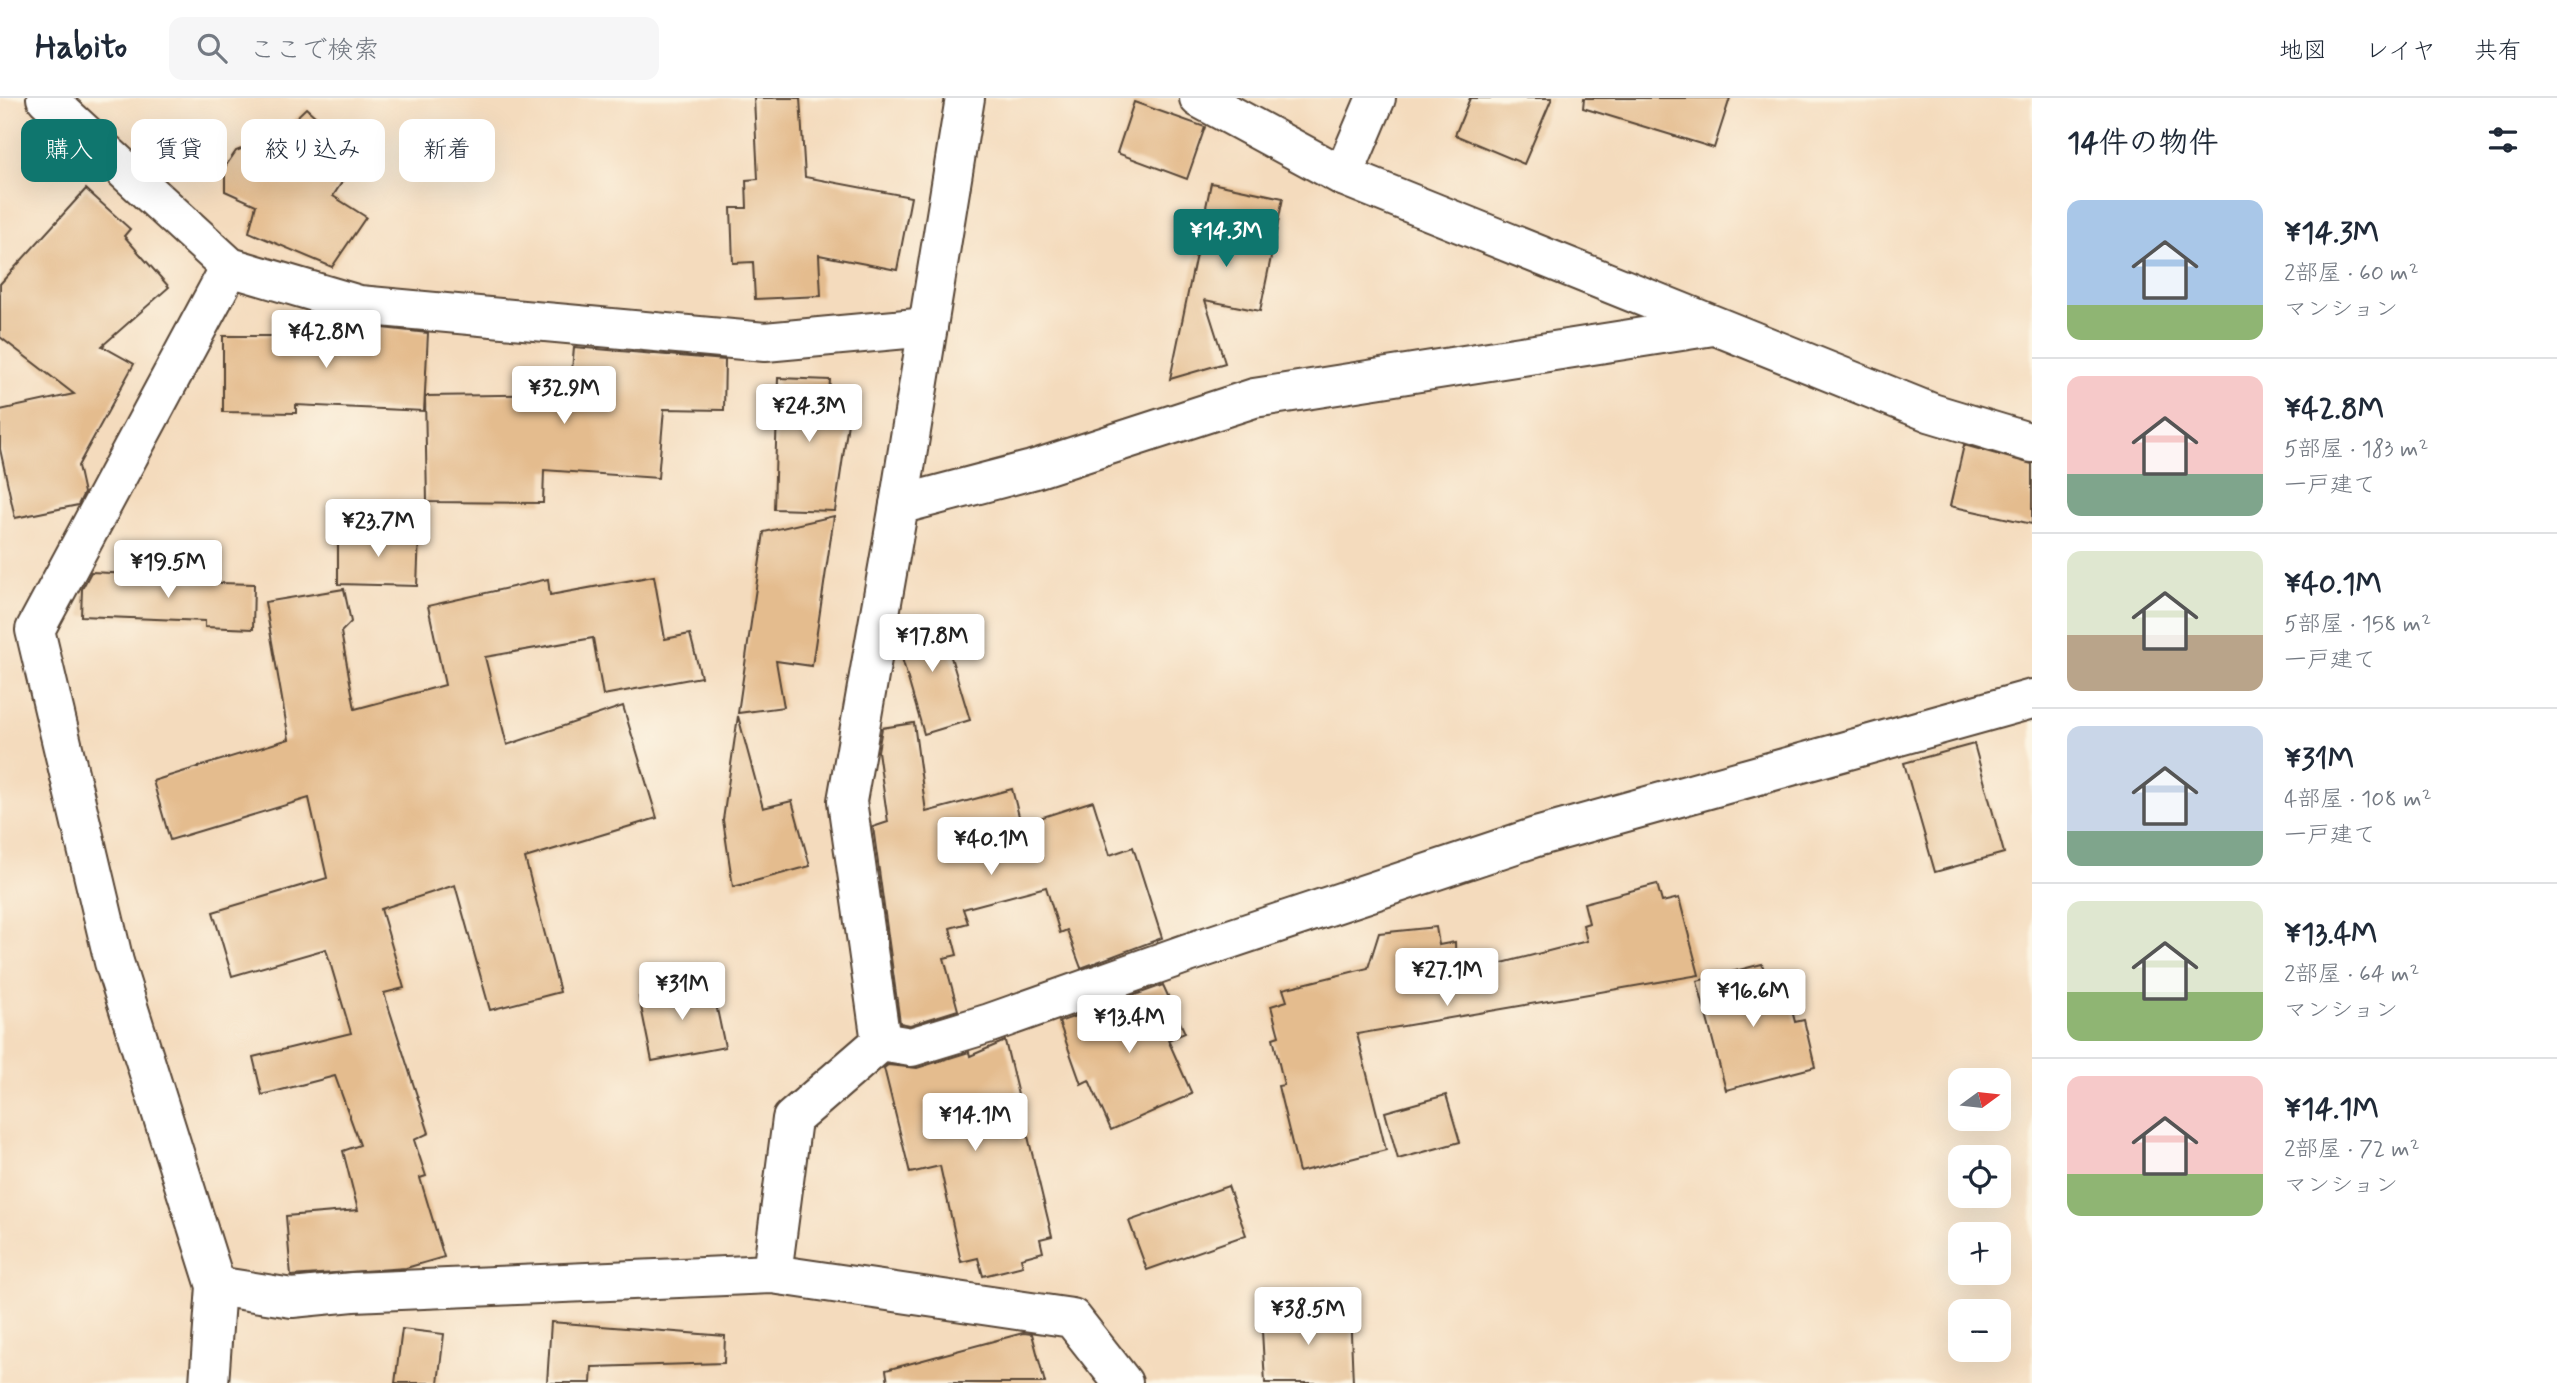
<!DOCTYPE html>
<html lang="ja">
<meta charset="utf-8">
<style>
:root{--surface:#fff;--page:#f6f6f7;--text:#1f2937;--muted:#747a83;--line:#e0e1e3;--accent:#0f766e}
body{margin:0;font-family:Mynerve,"Klee One",sans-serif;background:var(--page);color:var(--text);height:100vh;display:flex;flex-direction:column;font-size:26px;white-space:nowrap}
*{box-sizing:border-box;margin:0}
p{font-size:23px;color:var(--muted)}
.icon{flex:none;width:38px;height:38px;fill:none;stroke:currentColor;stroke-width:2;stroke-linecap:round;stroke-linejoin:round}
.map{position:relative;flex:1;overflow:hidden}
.panel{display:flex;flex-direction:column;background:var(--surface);width:525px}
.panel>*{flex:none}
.banner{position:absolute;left:21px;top:21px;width:665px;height:63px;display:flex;gap:14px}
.needle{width:46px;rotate:75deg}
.buttons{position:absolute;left:1948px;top:970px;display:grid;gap:14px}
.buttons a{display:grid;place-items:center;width:63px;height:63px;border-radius:14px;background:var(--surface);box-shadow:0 7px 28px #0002;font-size:35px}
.price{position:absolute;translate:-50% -60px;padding:0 16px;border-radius:7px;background:#fff;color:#222;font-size:23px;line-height:46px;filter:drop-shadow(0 2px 4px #0008)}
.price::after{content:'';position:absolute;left:50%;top:42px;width:21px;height:16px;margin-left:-10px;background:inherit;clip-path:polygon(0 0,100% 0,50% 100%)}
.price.on{background:var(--accent);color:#fff}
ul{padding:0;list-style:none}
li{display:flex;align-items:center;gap:21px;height:175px;padding:0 35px}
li+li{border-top:2px solid var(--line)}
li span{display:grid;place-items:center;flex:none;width:196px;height:140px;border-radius:14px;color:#555}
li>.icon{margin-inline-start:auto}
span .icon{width:84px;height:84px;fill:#fffc;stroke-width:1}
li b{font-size:30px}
h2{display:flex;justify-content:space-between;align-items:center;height:84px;padding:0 35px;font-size:30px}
.tag{padding:0 24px;border-radius:14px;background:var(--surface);box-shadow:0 7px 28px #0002;font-size:24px;line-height:63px}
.tag.on{background:var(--accent);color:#fff}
header{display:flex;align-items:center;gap:42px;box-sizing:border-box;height:98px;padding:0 35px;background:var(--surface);border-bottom:2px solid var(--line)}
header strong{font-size:33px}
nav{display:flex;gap:38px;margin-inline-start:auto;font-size:24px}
.search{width:490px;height:63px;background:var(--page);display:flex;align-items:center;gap:18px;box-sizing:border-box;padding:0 24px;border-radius:14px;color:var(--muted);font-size:26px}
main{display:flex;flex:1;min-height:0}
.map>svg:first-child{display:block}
.building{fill:#e4bc8e}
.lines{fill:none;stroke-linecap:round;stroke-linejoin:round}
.minor-casing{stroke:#574536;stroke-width:42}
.minor{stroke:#fff;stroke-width:38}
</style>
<header>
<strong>Habito</strong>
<div class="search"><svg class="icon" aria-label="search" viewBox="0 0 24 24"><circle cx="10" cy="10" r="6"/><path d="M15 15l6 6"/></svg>ここで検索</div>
<nav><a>地図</a><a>レイヤ</a><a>共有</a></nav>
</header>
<main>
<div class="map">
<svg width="2032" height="1285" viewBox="0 0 2032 1285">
<rect width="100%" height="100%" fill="#fcf5e5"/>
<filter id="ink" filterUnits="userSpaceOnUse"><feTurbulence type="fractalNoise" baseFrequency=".0143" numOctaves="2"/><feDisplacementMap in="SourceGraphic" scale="14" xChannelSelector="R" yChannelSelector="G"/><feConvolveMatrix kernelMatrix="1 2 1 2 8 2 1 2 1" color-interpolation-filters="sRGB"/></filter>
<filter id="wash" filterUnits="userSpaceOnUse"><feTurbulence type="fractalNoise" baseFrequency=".00686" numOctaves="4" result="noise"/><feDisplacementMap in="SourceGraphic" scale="28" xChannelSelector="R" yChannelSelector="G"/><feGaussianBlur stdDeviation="1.57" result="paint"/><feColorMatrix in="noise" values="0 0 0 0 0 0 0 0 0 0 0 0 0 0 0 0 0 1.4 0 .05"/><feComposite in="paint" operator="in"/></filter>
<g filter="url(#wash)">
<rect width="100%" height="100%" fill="#f4dbbd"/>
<g id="blocks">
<g class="building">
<path d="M 754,0 L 800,0 L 805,79 L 911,99 L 897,172 L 819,157 L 821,198 L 755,201 L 753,164 L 733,165 L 731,110 L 747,110 L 746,82 L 758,81 Z"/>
<path d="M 1470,0 L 1552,0 L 1524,66 L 1455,37 Z"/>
<path d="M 1584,0 L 1730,0 L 1714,50 L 1583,10 Z"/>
<path d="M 1134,4 L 1205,29 L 1187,81 L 1117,55 Z"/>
<path d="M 306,10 L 359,58 L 333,98 L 366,119 L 332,169 L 249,134 L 256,107 L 225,93 L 225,69 L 236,53 L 249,48 L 264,25 L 280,35 Z"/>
<path d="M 1211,85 L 1283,100 L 1260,213 L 1205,202 L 1225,265 L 1170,281 Z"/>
<path d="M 86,91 L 130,131 L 124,138 L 169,189 L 102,248 L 134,266 L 78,368 L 84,395 L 78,407 L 15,420 L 0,351 L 0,312 L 74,296 L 0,239 L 0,186 Z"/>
<path d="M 306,224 L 345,226 L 428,235 L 424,313 L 296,307 L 296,315 L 223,314 L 223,238 L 305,238 Z"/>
<path d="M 574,249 L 725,262 L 724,312 L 664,311 L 658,380 L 544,372 L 543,405 L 427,404 L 425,298 L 570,296 Z"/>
<path d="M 778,280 L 830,282 L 829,295 L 852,298 L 835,413 L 774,411 Z"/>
<path d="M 1964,347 L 2032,366 L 2032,426 L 1950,408 Z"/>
<path d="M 834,418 L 812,568 L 776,563 L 784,609 L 738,615 L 764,434 Z"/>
<path d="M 338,436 L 419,436 L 417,488 L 338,486 Z"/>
<path d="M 91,474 L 149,477 L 149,483 L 254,486 L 253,531 L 205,529 L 205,523 L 81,518 L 82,491 Z"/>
<path d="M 654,478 L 665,541 L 690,536 L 701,579 L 603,597 L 593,540 L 485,559 L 507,647 L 623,608 L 657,720 L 525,760 L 560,894 L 490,912 L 455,787 L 381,811 L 404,890 L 384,895 L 429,1035 L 414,1042 L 426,1078 L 420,1080 L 444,1159 L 406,1170 L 291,1178 L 286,1118 L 358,1112 L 343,1053 L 360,1047 L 335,978 L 262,997 L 253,959 L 351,935 L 326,851 L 232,878 L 213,814 L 327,780 L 309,700 L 170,742 L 153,683 L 289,641 L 265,504 L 344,491 L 351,524 L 341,534 L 355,611 L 445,587 L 428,508 L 548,481 L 550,497 Z"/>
<path d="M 938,516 L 970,622 L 924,636 L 897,543 L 900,526 Z"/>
<path d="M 738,618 L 763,710 L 792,703 L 810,768 L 733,789 L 723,722 Z"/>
<path d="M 914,625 L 926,714 L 1012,691 L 1021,726 L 1093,703 L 1110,757 L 1133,749 L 1162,840 L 1081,870 L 1067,832 L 1060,835 L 1046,789 L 963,811 L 968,825 L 950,830 L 957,857 L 944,860 L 958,912 L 910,927 L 900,925 L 873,729 L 888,724 L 878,653 L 882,630 Z"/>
<path d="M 1974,646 L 2004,755 L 1935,774 L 1904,665 Z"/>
<path d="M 1657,786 L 1662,804 L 1679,800 L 1699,877 L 1357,936 L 1386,1052 L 1299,1074 L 1278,988 L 1284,987 L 1273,940 L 1279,938 L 1271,908 L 1287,903 L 1283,891 L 1368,870 L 1379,835 L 1436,829 L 1439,847 L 1455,844 L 1456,877 L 1587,843 L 1583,827 L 1589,825 L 1584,805 Z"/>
<path d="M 1762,866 L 1774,901 L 1788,897 L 1795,924 L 1804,922 L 1815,969 L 1726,992 L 1697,883 Z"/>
<path d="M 707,885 L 709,893 L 713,892 L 725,949 L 652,963 L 639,899 Z"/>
<path d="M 1163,887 L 1185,935 L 1168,942 L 1192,996 L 1111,1032 L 1089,982 L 1081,986 L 1059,924 Z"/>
<path d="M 1005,943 L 1052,1138 L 1040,1141 L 1043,1154 L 1021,1160 L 1023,1168 L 983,1178 L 978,1160 L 961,1164 L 940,1068 L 910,1075 L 884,970 L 888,967 L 917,970 L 969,954 L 970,958 Z"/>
<path d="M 1446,997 L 1460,1044 L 1398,1061 L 1385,1014 Z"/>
<path d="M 1228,1088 L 1246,1137 L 1147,1172 L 1129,1123 Z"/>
<path d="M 1350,1211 L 1353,1285 L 1265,1285 L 1261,1215 Z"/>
<path d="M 551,1224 L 725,1238 L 724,1265 L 592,1269 L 591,1285 L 547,1285 Z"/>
<path d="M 402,1231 L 444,1236 L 438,1285 L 395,1285 Z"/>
<path d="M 1023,1235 L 1032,1236 L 1045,1285 L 888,1285 L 886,1272 Z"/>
</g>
</g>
</g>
<g filter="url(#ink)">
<use href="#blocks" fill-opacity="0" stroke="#574536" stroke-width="2"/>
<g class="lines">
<g class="minor-casing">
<g id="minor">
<path d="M 46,0 L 230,169 L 359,207 L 765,244 L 928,229"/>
<path d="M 1199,0 L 1343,78 L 1932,315 L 2032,345"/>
<path d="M 1343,78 L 1376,0"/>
<path d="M 899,407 L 1032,372 L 1254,300 L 1713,228"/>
<path d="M 881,944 L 911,949 L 990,925 L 1188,855 L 1536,739 L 2032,601"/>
<path d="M 772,1176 L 792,1021 L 881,944 L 847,703 L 899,407 L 965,0"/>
<path d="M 216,1188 L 292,1200 L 353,1194 L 772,1176 L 1072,1220 L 1123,1285"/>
<path d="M 209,1285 L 216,1188 L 114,864 L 35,532 L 230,169"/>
</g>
</g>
<use href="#minor" class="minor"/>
</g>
</g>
</svg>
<div class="buttons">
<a><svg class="needle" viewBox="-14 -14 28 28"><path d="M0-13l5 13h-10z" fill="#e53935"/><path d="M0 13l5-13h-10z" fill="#747a83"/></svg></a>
<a><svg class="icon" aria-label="locate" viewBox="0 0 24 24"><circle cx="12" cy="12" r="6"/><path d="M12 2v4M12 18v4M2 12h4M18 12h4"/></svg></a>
<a>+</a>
<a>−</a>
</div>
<b class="price on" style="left:1226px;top:171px">¥14.3M</b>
<b class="price" style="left:326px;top:272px">¥42.8M</b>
<b class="price" style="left:564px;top:328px">¥32.9M</b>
<b class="price" style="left:809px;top:346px">¥24.3M</b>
<b class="price" style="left:378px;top:461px">¥23.7M</b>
<b class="price" style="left:168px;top:502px">¥19.5M</b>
<b class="price" style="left:932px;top:576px">¥17.8M</b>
<b class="price" style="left:991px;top:779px">¥40.1M</b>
<b class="price" style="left:1447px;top:910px">¥27.1M</b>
<b class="price" style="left:682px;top:924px">¥31M</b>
<b class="price" style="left:1753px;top:931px">¥16.6M</b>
<b class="price" style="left:1129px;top:957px">¥13.4M</b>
<b class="price" style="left:975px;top:1055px">¥14.1M</b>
<b class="price" style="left:1308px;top:1249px">¥38.5M</b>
<div class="banner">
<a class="tag on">購入</a>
<a class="tag">賃貸</a>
<a class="tag">絞り込み</a>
<a class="tag">新着</a>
</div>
</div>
<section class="panel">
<h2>14件の物件<svg class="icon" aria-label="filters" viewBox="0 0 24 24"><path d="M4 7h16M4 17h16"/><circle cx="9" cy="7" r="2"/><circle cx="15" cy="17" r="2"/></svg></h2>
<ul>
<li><span style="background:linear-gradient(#a9c7e8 75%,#8fb573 0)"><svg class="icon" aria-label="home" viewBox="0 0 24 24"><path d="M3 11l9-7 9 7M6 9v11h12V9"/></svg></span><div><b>¥14.3M</b><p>2部屋 · 60 m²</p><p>マンション</p></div></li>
<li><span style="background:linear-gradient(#f6c9c9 70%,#7fa58c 0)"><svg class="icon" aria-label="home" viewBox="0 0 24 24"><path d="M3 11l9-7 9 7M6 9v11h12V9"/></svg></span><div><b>¥42.8M</b><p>5部屋 · 183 m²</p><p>一戸建て</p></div></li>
<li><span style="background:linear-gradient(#dfe7d0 60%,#b9a48a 0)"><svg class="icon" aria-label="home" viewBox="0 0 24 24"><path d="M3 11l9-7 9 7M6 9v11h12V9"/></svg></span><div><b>¥40.1M</b><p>5部屋 · 158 m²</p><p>一戸建て</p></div></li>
<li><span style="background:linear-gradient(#c9d6e8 75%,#7fa58c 0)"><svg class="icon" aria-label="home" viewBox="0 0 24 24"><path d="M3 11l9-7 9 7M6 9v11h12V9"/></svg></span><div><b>¥31M</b><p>4部屋 · 108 m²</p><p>一戸建て</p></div></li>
<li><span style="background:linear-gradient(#dfe7d0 65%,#8fb573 0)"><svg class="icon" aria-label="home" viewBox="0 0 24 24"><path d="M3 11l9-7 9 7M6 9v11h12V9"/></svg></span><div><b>¥13.4M</b><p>2部屋 · 64 m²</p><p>マンション</p></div></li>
<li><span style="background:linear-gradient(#f6c9c9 70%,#8fb573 0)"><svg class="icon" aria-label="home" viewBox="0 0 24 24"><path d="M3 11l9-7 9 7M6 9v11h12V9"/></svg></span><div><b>¥14.1M</b><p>2部屋 · 72 m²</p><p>マンション</p></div></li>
</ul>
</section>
</main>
